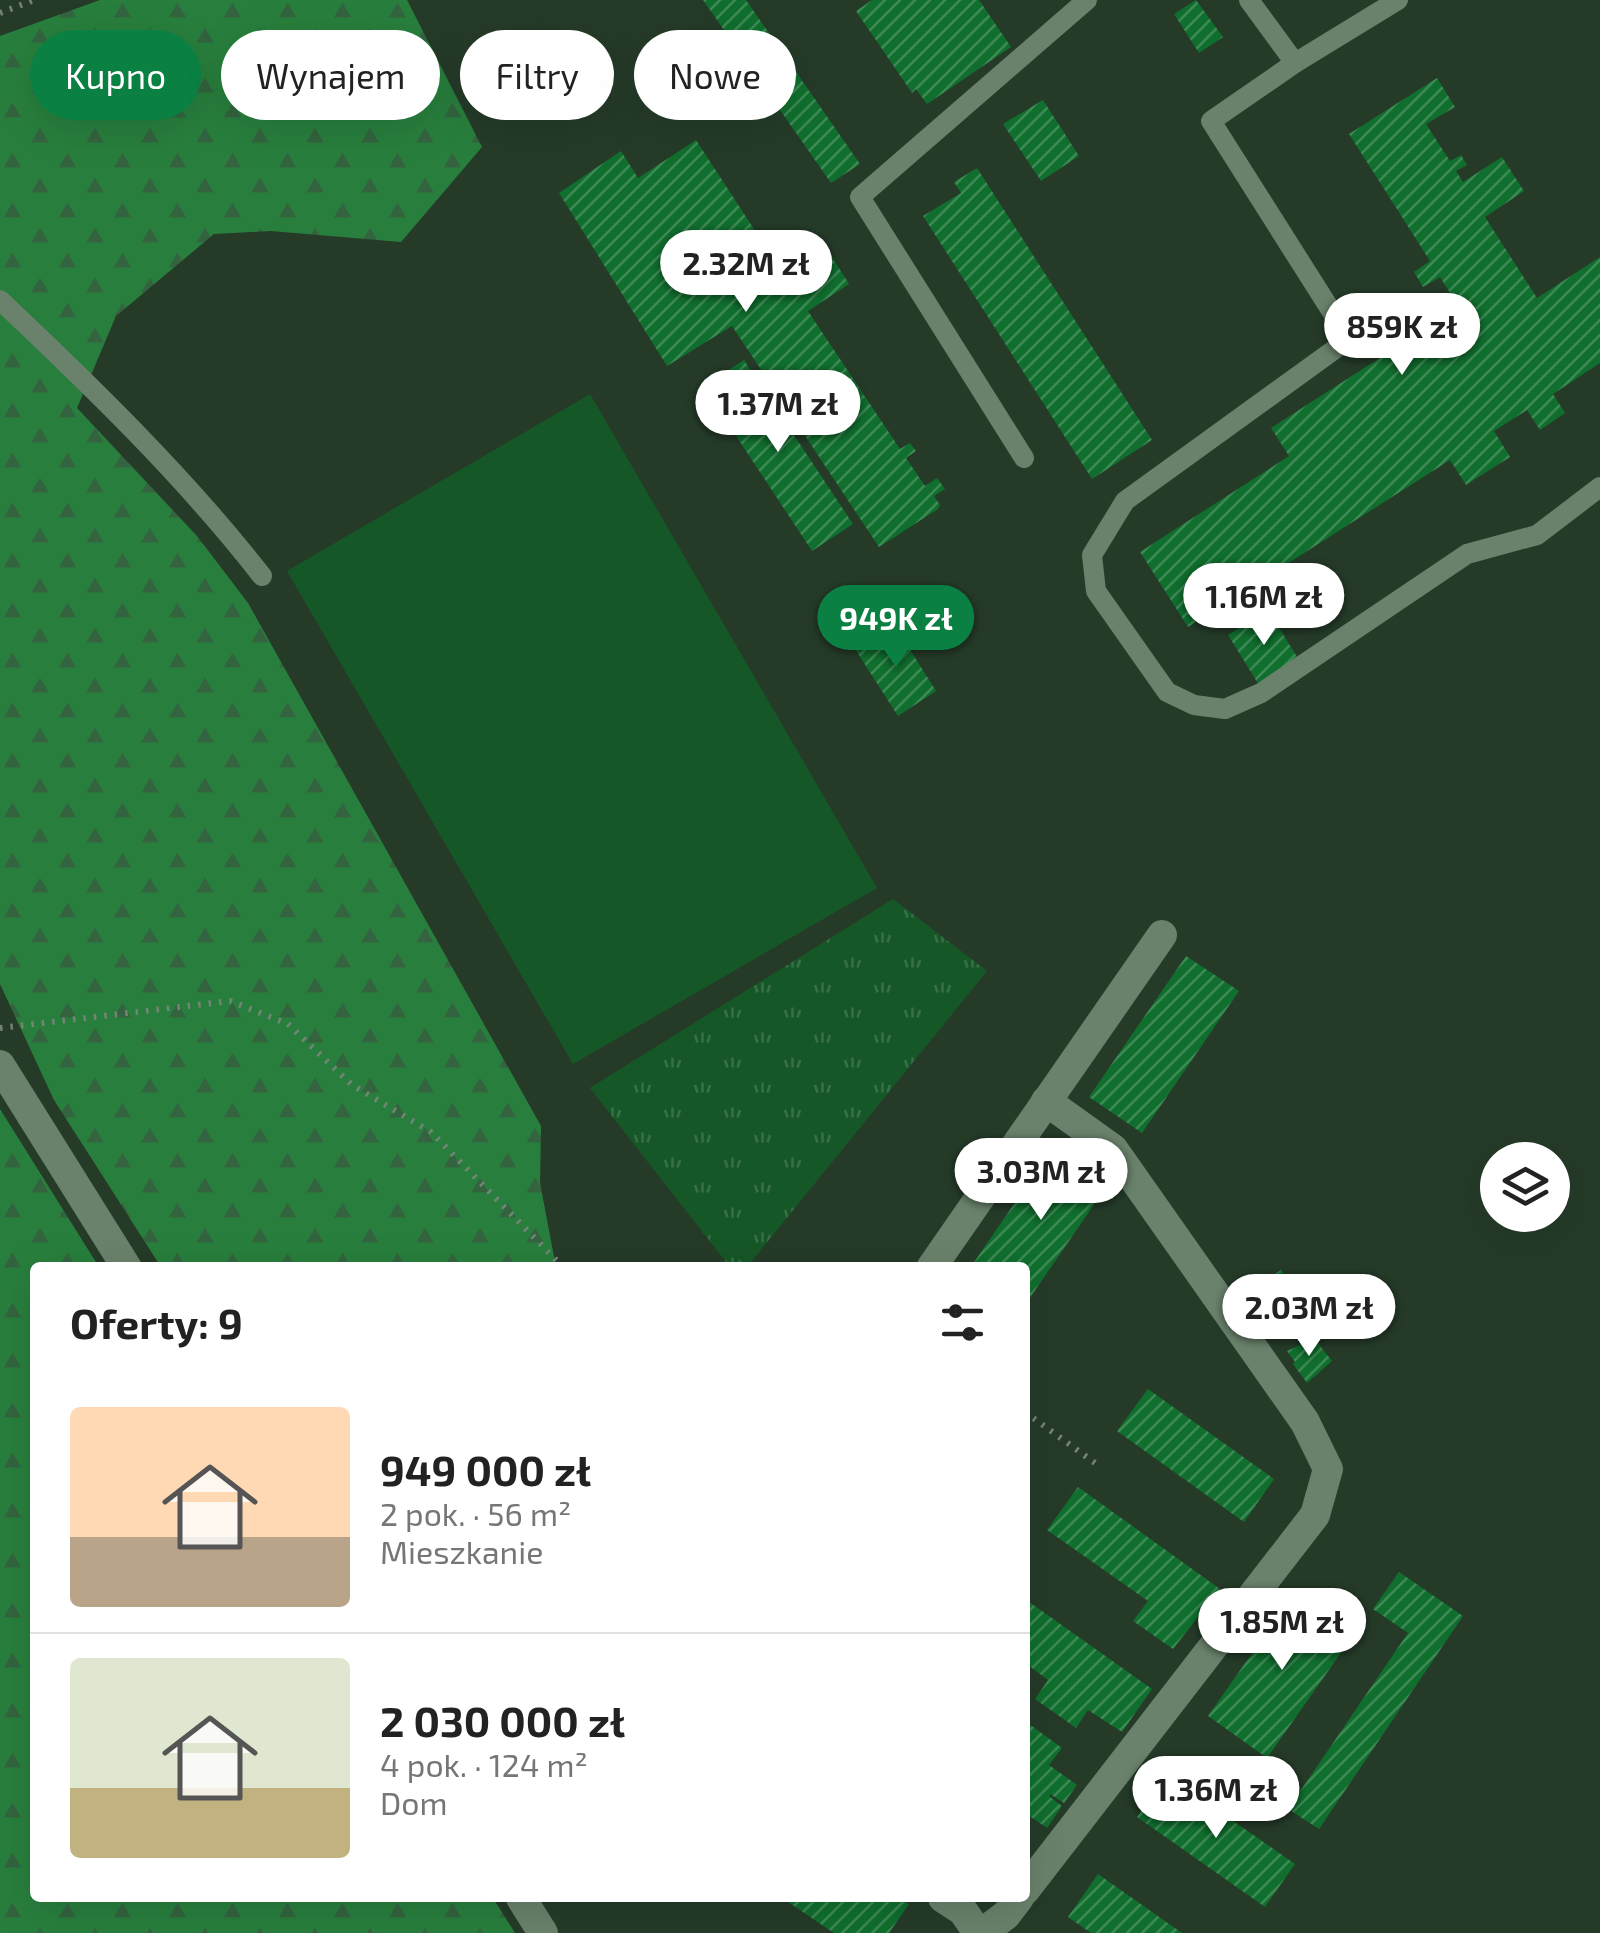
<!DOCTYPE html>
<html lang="pl">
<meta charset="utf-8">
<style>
:root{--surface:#fff;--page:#f2f2f2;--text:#222;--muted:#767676;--line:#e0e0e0;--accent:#0b8043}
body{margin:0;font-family:"Exo 2",sans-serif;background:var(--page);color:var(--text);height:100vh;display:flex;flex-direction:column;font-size:38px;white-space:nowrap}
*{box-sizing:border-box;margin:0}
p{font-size:32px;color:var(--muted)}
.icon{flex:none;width:55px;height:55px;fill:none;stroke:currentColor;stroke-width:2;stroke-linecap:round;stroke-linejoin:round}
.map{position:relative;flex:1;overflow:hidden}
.details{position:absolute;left:30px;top:1262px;width:1000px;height:640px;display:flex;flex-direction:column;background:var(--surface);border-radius:10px;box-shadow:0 10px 40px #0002}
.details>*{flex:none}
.top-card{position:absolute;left:30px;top:30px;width:1000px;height:90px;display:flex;gap:20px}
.controls{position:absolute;left:1480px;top:1142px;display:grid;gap:20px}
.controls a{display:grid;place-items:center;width:90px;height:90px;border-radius:50%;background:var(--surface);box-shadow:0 10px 40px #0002;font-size:50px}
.price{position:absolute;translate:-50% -85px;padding:0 22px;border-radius:35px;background:#fff;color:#222;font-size:32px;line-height:65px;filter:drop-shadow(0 2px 5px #0008)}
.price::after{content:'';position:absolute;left:50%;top:60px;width:30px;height:22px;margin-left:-15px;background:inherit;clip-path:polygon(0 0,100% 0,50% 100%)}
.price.active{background:var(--accent);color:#fff}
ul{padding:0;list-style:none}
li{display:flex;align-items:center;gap:30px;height:250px;padding:0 40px}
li+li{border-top:2px solid var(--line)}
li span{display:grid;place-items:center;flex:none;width:280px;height:200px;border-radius:10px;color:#555}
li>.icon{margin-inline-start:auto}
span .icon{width:120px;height:120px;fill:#fffc;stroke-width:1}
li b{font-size:42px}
h2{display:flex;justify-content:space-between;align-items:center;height:120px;padding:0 40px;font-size:42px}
.pill{padding:0 35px;border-radius:45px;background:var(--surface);box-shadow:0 10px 40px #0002;font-size:35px;line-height:90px}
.pill.active{background:var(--accent);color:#fff}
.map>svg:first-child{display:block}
.forest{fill:url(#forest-firs)}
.park{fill:url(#park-tufts)}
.garden{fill:#165727}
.building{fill:url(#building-hatch)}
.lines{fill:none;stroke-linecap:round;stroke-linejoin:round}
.path{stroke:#738575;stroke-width:6;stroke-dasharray:2.5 8;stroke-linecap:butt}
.lane{stroke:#6a826c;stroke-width:20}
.street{stroke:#6a826c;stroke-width:30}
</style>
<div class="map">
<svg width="1600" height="1933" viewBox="0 0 1600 1933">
<defs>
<pattern id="forest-firs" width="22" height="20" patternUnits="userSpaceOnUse" patternTransform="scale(2.5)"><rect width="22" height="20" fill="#287f3d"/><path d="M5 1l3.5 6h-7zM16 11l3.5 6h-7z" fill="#33643f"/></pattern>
<pattern id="park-tufts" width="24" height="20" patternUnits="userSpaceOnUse" patternTransform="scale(2.5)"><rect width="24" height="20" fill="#165727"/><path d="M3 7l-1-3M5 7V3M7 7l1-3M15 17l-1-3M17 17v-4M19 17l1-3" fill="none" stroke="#376f46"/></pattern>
<pattern id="building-hatch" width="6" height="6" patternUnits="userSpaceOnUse" patternTransform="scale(2.5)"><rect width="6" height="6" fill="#106f2e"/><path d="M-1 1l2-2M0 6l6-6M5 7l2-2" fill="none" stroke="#3d8a55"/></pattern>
</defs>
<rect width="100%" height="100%" fill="#253b28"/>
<g class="forest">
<path d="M 100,0 L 407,0 L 482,147 L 401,242 L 271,231 L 214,234 L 116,316 L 77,408 L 197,536 L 248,603 L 541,1126 L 540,1183 L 556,1267 L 161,1267 L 54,1100 L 0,984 L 0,36 Z"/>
<path d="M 0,1109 L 99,1267 L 35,1268 L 35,1898 L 493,1898 L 515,1933 L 0,1933 Z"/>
</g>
<path class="park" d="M 893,899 L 987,971 L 747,1267 L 730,1267 L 590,1088 Z"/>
<path class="garden" d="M 590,394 L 877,888 L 573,1064 L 287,571 Z"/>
<g class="building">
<path d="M 703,0 L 746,0 L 860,164 L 831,183 Z"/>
<path d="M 872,0 L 979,0 L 1011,47 L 927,104 L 916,89 L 912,93 L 856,11 Z"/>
<path d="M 1196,0 L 1223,37 L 1199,53 L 1174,14 Z"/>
<path d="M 1437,78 L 1455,107 L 1426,124 L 1450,161 L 1461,155 L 1467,165 L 1456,171 L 1463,182 L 1502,157 L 1524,191 L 1485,217 L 1537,298 L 1600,257 L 1600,363 L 1553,394 L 1565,413 L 1540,430 L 1527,410 L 1494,431 L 1510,457 L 1466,485 L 1450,460 L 1188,627 L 1140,552 L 1289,456 L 1271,428 L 1459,307 L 1440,277 L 1423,287 L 1414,272 L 1430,261 L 1349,134 Z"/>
<path d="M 1043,100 L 1079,156 L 1041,181 L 1003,124 Z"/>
<path d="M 696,140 L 778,266 L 820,238 L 849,284 L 808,311 L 900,449 L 910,443 L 916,451 L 906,458 L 925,486 L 937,478 L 945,489 L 934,496 L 940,505 L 938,509 L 879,547 L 732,326 L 667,366 L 559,193 L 621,151 L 638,178 Z"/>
<path d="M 977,168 L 1152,440 L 1092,479 L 923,216 L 961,193 L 954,182 Z"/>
<path d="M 744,360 L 853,524 L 812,551 L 703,386 Z"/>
<path d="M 1268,610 L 1299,660 L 1259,685 L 1228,635 Z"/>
<path d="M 894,624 L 936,691 L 898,716 L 855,649 Z"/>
<path d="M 1186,956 L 1239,991 L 1142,1133 L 1089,1097 Z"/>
<path d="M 1049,1153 L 1104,1190 L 1025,1305 L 1025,1268 L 970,1268 Z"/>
<path d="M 1281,1270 L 1304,1302 L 1282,1317 L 1258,1285 Z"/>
<path d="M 1314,1338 L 1332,1361 L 1307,1383 L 1293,1364 L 1295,1362 L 1287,1351 Z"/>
<path d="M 1148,1389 L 1274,1479 L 1244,1522 L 1117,1431 Z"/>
<path d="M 1078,1487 L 1220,1589 L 1173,1649 L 1133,1621 L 1148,1601 L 1047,1530 Z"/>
<path d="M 1399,1572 L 1463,1616 L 1319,1829 L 1288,1809 L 1408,1633 L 1373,1609 Z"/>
<path d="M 1297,1589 L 1357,1630 L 1267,1758 L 1208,1716 Z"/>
<path d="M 1025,1599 L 1152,1689 L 1122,1732 L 1088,1710 L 1076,1728 L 1035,1699 L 1048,1680 L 1025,1663 Z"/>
<path d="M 1025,1721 L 1062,1748 L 1049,1765 L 1077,1785 L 1064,1803 L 1050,1794 L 1049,1796 L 1062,1806 L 1047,1828 L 1025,1813 Z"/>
<path d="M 1167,1775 L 1295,1864 L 1265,1907 L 1137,1817 Z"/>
<path d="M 1098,1874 L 1182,1933 L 1091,1933 L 1068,1917 Z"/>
<path d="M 782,1898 L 899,1898 L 909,1904 L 889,1933 L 834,1933 Z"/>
</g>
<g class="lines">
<g class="path">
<path d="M 0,13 L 34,0"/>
<path d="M 0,1028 L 230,1001 L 288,1024 L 352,1085 L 431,1132 L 564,1268"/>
<path d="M 1025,1412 L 1095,1463"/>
</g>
<g class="lane">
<path d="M 1249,0 L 1295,63 L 1398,0"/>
<path d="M 1295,63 L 1211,121 L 1349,339 L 1125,501 L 1092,555 L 1096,591 L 1167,692 L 1194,705 L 1225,709 L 1261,693 L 1467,554 L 1537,535 L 1600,487"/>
<path d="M 0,300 C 92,387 184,476 262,576"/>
<path d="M 1024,458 L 860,197 L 1087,0"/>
</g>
<g class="street">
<path d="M 0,1065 L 127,1268"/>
<path d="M 931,1268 L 1162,935"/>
<path d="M 1025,1890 L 1315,1515 L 1328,1469 L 1305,1422 L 1113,1149 L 1046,1101"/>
<path d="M 521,1898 L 543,1933"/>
<path d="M 943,1898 L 963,1911 L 978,1933"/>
<path d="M 982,1933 L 1006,1915 L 1019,1898"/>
</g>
</g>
</svg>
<div class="controls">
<a><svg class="icon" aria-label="layers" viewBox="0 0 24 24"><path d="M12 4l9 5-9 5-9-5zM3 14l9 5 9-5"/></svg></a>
</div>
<b class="price" style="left:746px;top:315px">2.32M zł</b>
<b class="price" style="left:1402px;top:378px">859K zł</b>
<b class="price" style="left:778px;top:455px">1.37M zł</b>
<b class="price" style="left:1264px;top:648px">1.16M zł</b>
<b class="price active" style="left:896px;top:670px">949K zł</b>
<b class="price" style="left:1041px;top:1223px">3.03M zł</b>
<b class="price" style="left:1309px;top:1359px">2.03M zł</b>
<b class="price" style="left:1282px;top:1673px">1.85M zł</b>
<b class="price" style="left:1216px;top:1841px">1.36M zł</b>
<div class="top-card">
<a class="pill active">Kupno</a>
<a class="pill">Wynajem</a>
<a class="pill">Filtry</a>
<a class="pill">Nowe</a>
</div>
<section class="details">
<h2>Oferty: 9<svg class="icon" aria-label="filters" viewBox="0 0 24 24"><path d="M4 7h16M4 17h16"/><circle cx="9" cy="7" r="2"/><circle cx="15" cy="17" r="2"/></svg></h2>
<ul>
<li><span style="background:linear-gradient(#ffd9b3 65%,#b9a48a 0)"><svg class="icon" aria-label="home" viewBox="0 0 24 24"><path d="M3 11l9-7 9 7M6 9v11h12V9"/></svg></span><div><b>949 000 zł</b><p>2 pok. · 56 m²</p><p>Mieszkanie</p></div></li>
<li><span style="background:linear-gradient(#dfe7d0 65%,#c2b280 0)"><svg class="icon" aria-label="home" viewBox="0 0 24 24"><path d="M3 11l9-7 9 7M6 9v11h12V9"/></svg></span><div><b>2 030 000 zł</b><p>4 pok. · 124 m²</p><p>Dom</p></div></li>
</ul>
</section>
</div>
